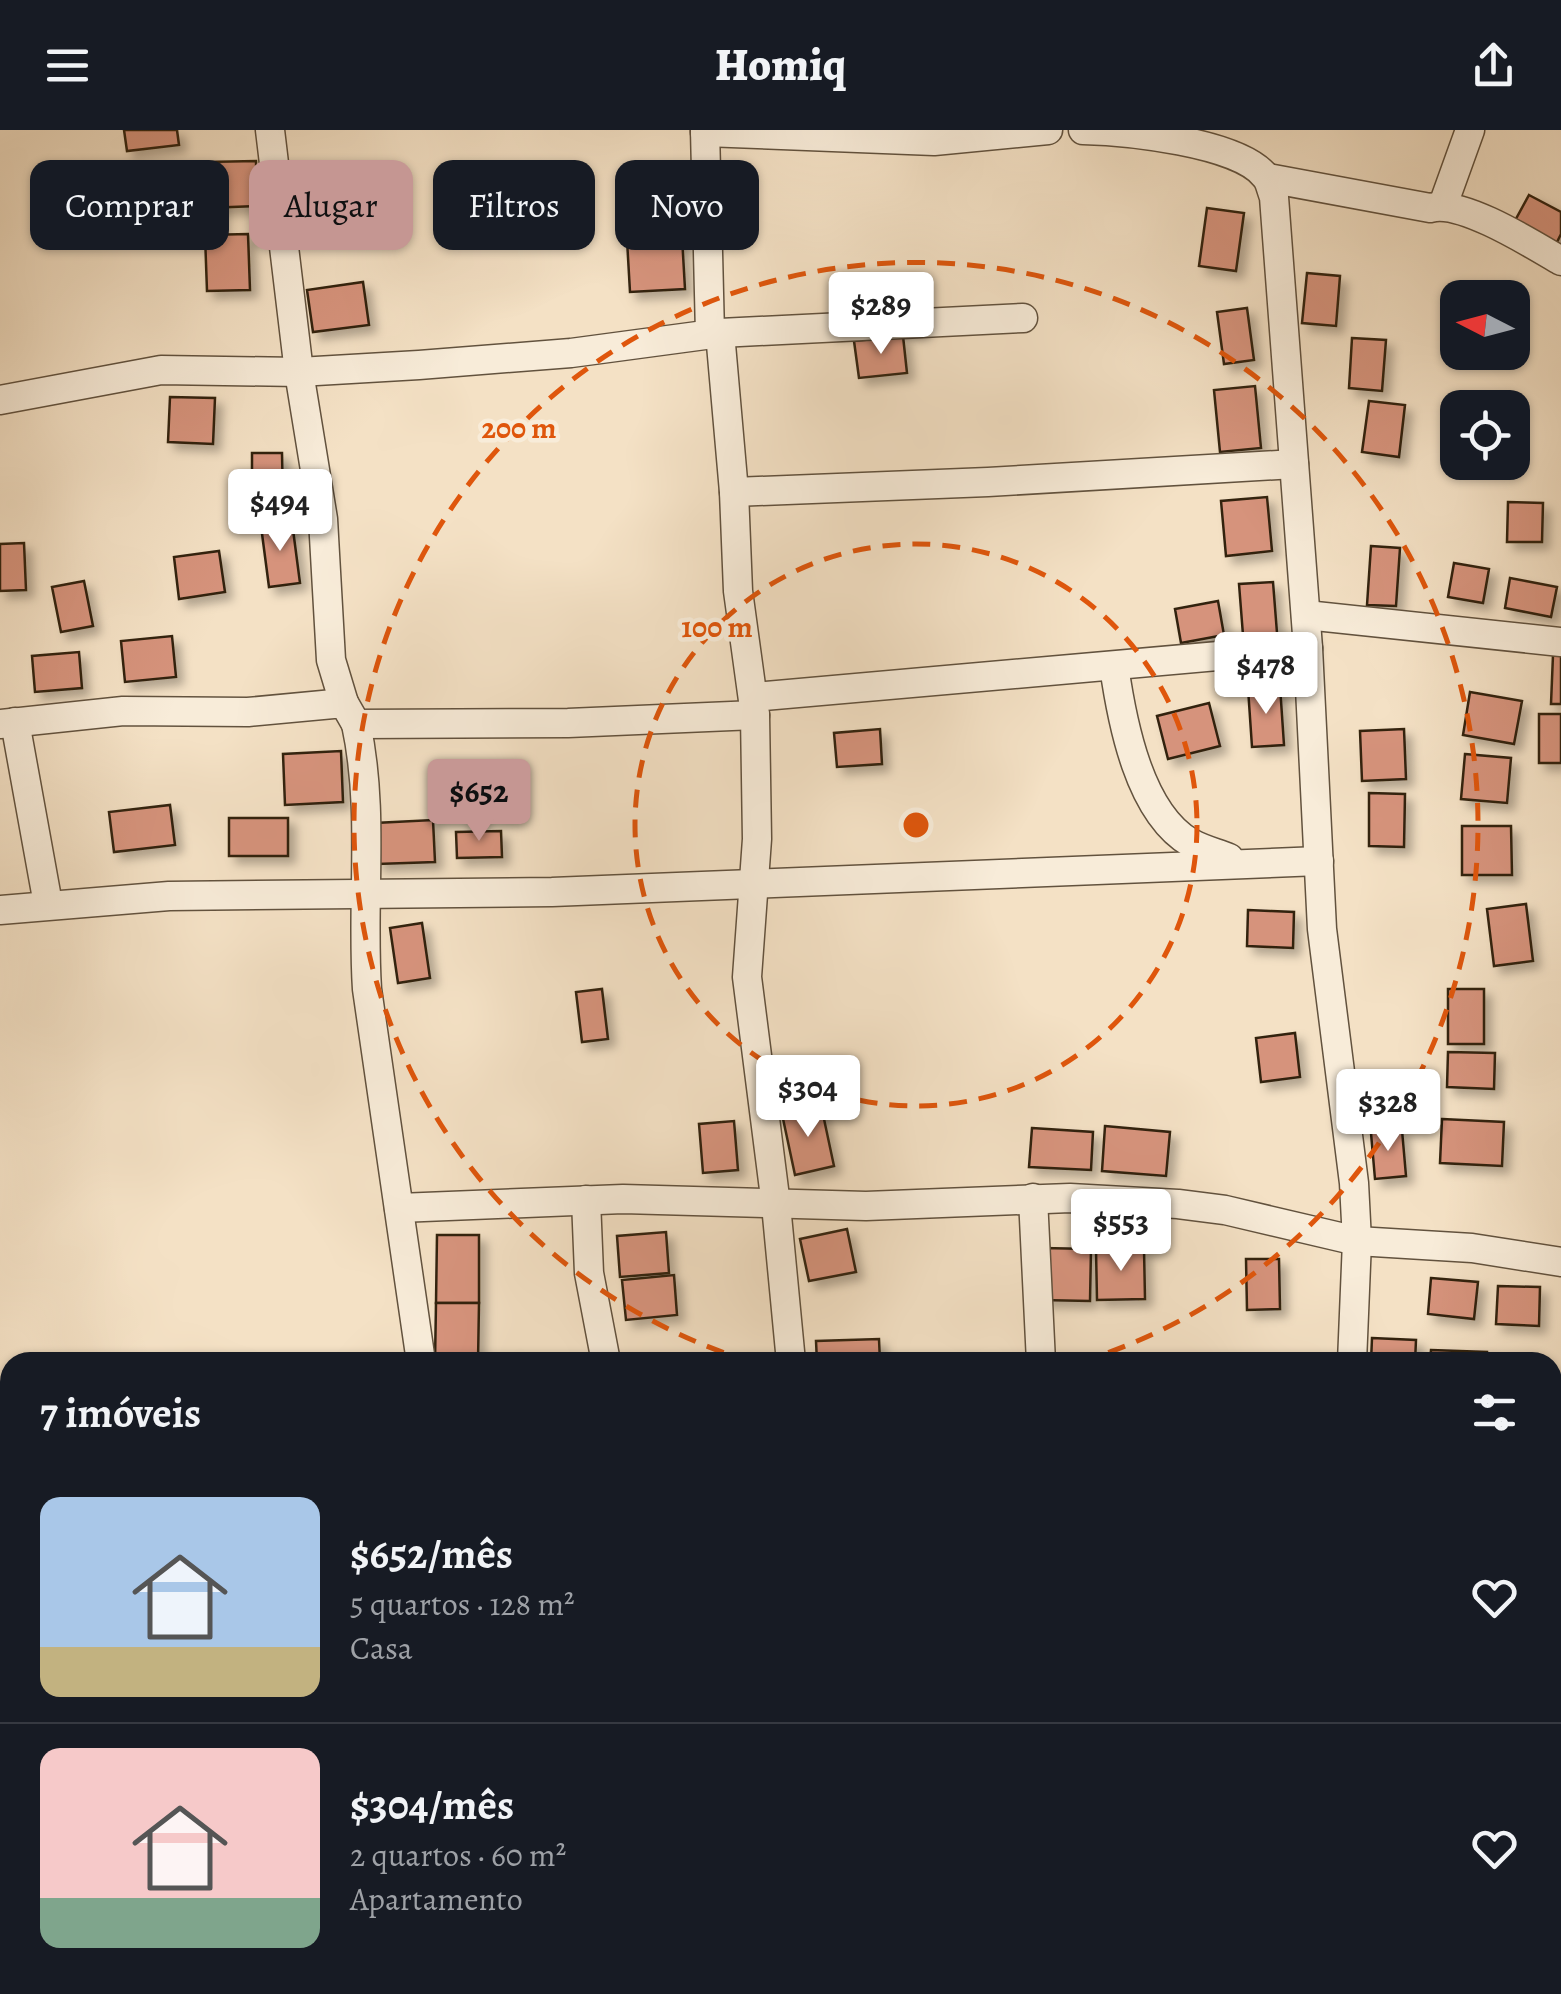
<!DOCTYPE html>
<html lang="pt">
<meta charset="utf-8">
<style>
:root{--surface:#171b24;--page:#20242c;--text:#f1f3f6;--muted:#9ea1a6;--line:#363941;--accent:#c59692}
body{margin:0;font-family:Alegreya,serif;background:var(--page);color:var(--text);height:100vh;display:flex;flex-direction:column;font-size:38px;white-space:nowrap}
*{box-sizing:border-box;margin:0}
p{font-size:32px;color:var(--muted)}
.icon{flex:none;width:55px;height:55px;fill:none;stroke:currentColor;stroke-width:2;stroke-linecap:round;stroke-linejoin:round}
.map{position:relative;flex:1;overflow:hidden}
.details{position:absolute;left:0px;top:1222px;width:1562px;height:642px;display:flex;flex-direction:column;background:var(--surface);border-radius:30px 30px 0 0;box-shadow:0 2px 8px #0004}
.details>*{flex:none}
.top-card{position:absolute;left:30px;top:30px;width:1000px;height:90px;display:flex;gap:20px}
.needle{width:65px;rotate:276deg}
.fabs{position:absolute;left:1440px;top:150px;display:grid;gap:20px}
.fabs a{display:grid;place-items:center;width:90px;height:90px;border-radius:20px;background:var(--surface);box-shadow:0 2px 8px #0004;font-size:50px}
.price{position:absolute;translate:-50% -85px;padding:0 22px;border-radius:10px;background:#fff;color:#222;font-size:32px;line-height:65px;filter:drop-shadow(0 2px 5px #0008)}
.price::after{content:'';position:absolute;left:50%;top:60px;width:30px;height:22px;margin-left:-15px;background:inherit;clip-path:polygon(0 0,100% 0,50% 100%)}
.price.active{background:var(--accent);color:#111}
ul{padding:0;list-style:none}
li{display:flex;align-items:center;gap:30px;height:250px;padding:0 40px}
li+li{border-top:2px solid var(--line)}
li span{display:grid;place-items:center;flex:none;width:280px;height:200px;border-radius:20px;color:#555}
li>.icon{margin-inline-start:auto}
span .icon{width:120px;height:120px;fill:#fffc;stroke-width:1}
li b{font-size:42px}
h2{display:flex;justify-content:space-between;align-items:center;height:120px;padding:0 40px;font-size:42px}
.pill{padding:0 35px;border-radius:20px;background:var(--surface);box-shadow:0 2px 8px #0004;font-size:35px;line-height:90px}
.pill.active{background:var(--accent);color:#111}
header{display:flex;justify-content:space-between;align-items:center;height:130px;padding:0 40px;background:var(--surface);font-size:45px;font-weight:800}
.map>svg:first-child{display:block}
.building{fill:#d6937b;stroke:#322211;stroke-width:2.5;filter:url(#shadow)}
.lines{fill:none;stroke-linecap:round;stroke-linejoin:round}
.minor-casing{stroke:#62523e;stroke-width:31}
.minor{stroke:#f8ecd9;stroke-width:28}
.ring{fill:none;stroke:#df560c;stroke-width:5;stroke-dasharray:18 12}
.centre{fill:#df560c;stroke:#f8ecd9;stroke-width:5}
.ring-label{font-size:30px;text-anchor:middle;font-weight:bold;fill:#df560c;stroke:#f8ecd9;stroke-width:9;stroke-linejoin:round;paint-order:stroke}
</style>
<header><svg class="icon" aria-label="menu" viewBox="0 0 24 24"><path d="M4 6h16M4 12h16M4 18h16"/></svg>Homiq<svg class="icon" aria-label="share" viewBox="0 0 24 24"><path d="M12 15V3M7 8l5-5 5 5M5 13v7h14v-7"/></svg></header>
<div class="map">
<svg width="1561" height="1864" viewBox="0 0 1561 1864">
<defs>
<filter id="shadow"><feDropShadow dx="7" dy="7" stdDeviation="5" flood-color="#0004"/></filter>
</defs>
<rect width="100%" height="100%" fill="#f4e1c5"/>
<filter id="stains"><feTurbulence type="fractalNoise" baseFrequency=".002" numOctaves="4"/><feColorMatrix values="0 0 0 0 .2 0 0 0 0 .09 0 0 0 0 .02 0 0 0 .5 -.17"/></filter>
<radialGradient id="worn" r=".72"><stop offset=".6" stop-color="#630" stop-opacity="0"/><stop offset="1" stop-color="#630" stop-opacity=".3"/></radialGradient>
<g class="building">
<path d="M 124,0 L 177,0 L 179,15 L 127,21 Z"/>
<path d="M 256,31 L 257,76 L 206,78 L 205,32 Z"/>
<path d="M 345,37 L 350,88 L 295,94 L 290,43 Z"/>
<path d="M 1529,65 L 1561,82 L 1561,104 L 1553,120 L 1511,98 Z"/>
<path d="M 680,72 L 685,159 L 630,162 L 625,75 Z"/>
<path d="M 1207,78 L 1244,83 L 1236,141 L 1199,136 Z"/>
<path d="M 248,104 L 250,160 L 207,161 L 205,105 Z"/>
<path d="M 1307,143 L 1340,146 L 1336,196 L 1302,193 Z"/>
<path d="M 363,152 L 369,195 L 313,202 L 307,160 Z"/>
<path d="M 1247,178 L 1254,230 L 1224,234 L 1217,182 Z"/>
<path d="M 903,206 L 907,243 L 859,248 L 854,211 Z"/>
<path d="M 1352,208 L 1386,210 L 1382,261 L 1349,258 Z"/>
<path d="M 1255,256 L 1261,318 L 1220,322 L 1214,260 Z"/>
<path d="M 170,267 L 215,268 L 213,314 L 168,312 Z"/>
<path d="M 1369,271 L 1405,275 L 1399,327 L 1362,322 Z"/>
<path d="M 252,323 L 282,323 L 283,373 L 252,374 Z"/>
<path d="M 1267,367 L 1272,421 L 1226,426 L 1221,371 Z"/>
<path d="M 1508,372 L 1543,373 L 1542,412 L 1507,412 Z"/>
<path d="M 292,392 L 300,453 L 269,457 L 261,396 Z"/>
<path d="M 24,413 L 26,460 L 0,461 L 0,414 Z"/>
<path d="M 1371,416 L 1400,418 L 1396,476 L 1367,475 Z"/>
<path d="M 219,421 L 225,462 L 179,469 L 174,427 Z"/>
<path d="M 1454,433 L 1489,439 L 1483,473 L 1448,467 Z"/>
<path d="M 1510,448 L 1557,457 L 1551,487 L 1505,478 Z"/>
<path d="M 84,451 L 93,496 L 61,502 L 52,457 Z"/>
<path d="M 1273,452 L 1277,503 L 1243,505 L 1239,454 Z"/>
<path d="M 1218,471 L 1224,505 L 1181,513 L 1175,479 Z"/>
<path d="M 172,506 L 176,547 L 125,552 L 121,511 Z"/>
<path d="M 79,522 L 82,558 L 35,562 L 32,526 Z"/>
<path d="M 1553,525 L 1561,525 L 1561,574 L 1551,574 Z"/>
<path d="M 1280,556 L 1284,615 L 1252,617 L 1248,558 Z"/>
<path d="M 1470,562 L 1522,571 L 1514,614 L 1463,605 Z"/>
<path d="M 1209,573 L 1220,616 L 1168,629 L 1157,586 Z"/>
<rect x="1539" y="584" width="22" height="49"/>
<path d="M 880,599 L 882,634 L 837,637 L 834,603 Z"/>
<path d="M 1404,599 L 1406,649 L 1362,651 L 1360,601 Z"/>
<path d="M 341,621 L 343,672 L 285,675 L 283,624 Z"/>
<path d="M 1465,624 L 1511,628 L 1507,673 L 1461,669 Z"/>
<path d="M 1369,663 L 1405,664 L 1404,717 L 1369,716 Z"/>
<path d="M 170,675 L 175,715 L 114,722 L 109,682 Z"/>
<rect x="229" y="688" width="59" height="38"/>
<path d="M 433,690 L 435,732 L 377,734 L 375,693 Z"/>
<path d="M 1462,696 L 1511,696 L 1512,745 L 1462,745 Z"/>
<path d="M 501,701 L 502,727 L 457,728 L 456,702 Z"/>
<path d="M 1526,774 L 1533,831 L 1494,836 L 1487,779 Z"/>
<path d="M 1248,780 L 1294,782 L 1293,818 L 1247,816 Z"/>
<path d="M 422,793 L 430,848 L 398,853 L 390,798 Z"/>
<path d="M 602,859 L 608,909 L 582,912 L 576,862 Z"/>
<rect x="1448" y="859" width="36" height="55"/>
<path d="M 1295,903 L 1300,947 L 1261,952 L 1256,908 Z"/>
<path d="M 1448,922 L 1495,923 L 1494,959 L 1447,957 Z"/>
<path d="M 821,975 L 834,1036 L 795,1045 L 782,984 Z"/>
<path d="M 1442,989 L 1504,992 L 1502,1036 L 1440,1033 Z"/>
<path d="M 734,991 L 738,1040 L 703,1043 L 699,994 Z"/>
<path d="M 1105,996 L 1170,1002 L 1166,1046 L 1102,1041 Z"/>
<path d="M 1032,998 L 1093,1002 L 1091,1040 L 1029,1037 Z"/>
<path d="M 1402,1000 L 1406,1046 L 1375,1049 L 1371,1003 Z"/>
<path d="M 847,1099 L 856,1142 L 809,1151 L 800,1109 Z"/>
<path d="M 666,1102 L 669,1143 L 620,1147 L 617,1106 Z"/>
<path d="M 437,1105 L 479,1105 L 479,1173 L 436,1173 Z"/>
<path d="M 1042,1118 L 1091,1119 L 1090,1171 L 1041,1170 Z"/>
<path d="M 1144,1119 L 1145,1169 L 1097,1170 L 1096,1120 Z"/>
<path d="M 1246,1129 L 1279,1129 L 1280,1179 L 1247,1180 Z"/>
<path d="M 674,1145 L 677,1185 L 626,1190 L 622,1150 Z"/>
<path d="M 1431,1148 L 1478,1152 L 1474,1189 L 1428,1184 Z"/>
<path d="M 1498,1156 L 1540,1157 L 1539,1196 L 1496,1194 Z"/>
<path d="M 436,1173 L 479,1173 L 478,1232 L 435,1232 Z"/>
<path d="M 1372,1208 L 1416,1210 L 1415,1232 L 1371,1232 Z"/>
<path d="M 879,1209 L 880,1232 L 817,1232 L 816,1211 Z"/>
<path d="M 1431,1220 L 1487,1222 L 1487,1232 L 1430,1232 Z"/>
<path d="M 1552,1314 L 1561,1320 L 1559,1360 L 1552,1355 Z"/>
<path d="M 1552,1491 L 1561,1499 L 1561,1533 L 1556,1538 L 1552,1534 Z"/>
<path d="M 1552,1640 L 1561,1660 L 1561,1675 L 1552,1679 Z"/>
<path d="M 1561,1699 L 1561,1746 L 1552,1749 L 1552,1703 Z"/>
<path d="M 207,1855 L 220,1855 L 223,1864 L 182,1864 Z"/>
<path d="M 290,1855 L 341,1855 L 344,1864 L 292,1864 Z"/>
<path d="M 369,1855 L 420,1855 L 421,1860 L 401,1864 L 371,1864 Z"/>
<path d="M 1271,1855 L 1310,1855 L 1311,1860 L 1272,1864 Z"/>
<path d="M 1404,1855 L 1456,1855 L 1436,1864 L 1408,1864 Z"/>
<path d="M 1079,1856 L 1081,1864 L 1041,1864 Z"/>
<path d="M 610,1858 L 611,1864 L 566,1864 Z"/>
</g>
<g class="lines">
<g class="minor-casing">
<g id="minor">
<path d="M 270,0 L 299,242 L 323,389 L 331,530 L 344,573"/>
<path d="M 705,0 L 710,204"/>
<path d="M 1083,0 C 1125,1 1238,12 1265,46 C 1270,51 1271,60 1274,67 L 1308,518 L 1322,799 L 1354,1053 L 1357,1111 L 1352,1232"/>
<path d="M 705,2 L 934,11 L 1048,0"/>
<path d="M 1268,48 L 1430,78 C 1461,69 1532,114 1561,131"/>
<path d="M 1443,75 L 1470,0"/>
<path d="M 720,203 L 734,362 L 738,461 L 755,585 L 757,709 L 747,847 L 776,1075 L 791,1232"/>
<path d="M 0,270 L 161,240 L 299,242 L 419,235 L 571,223 L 720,203 L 1023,188"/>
<path d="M 734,362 L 988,352 L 1294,334"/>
<path d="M 1306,485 L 1561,512"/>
<path d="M 1114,536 C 1122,592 1139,683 1191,713 C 1203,720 1217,723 1229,728"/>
<path d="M 754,567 L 1308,518"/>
<path d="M 15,592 L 48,774"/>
<path d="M 0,594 L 123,581 L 248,582 L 344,573 L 356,594 L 568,593 L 755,585"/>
<path d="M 356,594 C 375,682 361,770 367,859 L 421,1232"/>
<path d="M 0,780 L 169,766 L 552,762 L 1319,731"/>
<path d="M 1033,1068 L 1041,1232"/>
<path d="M 586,1070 L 589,1143 L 606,1232"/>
<path d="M 399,1078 L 623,1069 L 866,1076 L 1070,1068 L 1178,1074 L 1225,1080 L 1357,1111 L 1472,1118 L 1561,1132"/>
<path d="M 0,1455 L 10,1455"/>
<path d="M 0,1559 L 10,1561"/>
<path d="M 6,1692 L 10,1701"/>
<path d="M 1552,1771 L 1561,1773"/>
<path d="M 73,1855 L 77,1864"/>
<path d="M 529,1855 L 531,1864"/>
<path d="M 735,1855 L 740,1864"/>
<path d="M 837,1855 L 837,1864"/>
<path d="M 1154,1855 L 1155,1864"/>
<path d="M 1343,1855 L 1344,1864"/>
</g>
</g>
<use href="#minor" class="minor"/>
</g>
<g class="ring">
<circle cx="916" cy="695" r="281"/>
<path d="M752 1232A562 562 0 1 1 1080 1232"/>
</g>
<circle cx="916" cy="695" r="15" class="centre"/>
<g class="ring-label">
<text x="519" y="308">200 m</text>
<text x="717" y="507">100 m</text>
</g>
<rect width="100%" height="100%" filter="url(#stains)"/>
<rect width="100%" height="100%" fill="url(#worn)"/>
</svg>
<div class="fabs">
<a><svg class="needle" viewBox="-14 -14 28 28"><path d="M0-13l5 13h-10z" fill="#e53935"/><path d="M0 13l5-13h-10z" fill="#9ea1a6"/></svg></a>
<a><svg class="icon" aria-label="locate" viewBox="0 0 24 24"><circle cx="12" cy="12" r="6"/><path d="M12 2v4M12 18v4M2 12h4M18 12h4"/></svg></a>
</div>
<b class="price" style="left:881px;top:227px">$289</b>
<b class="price" style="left:280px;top:424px">$494</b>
<b class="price" style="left:1266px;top:587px">$478</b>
<b class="price active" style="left:479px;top:714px">$652</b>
<b class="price" style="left:808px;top:1010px">$304</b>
<b class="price" style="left:1388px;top:1024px">$328</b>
<b class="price" style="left:1121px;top:1144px">$553</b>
<div class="top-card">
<a class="pill">Comprar</a>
<a class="pill active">Alugar</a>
<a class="pill">Filtros</a>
<a class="pill">Novo</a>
</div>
<section class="details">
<h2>7 imóveis<svg class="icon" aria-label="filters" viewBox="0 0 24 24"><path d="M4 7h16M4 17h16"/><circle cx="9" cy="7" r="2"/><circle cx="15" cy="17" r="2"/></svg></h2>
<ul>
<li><span style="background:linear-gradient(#a9c7e8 75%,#c2b280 0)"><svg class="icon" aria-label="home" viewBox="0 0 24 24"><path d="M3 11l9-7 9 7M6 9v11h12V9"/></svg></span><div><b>$652/mês</b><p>5 quartos · 128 m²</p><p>Casa</p></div><svg class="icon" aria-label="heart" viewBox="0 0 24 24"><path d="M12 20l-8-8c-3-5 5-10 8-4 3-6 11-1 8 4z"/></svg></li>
<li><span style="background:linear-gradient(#f6c9c9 75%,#7fa58c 0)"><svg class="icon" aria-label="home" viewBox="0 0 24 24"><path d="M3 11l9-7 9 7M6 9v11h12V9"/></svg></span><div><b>$304/mês</b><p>2 quartos · 60 m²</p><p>Apartamento</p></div><svg class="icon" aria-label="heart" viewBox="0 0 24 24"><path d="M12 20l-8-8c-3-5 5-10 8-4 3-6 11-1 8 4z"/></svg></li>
</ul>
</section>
</div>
